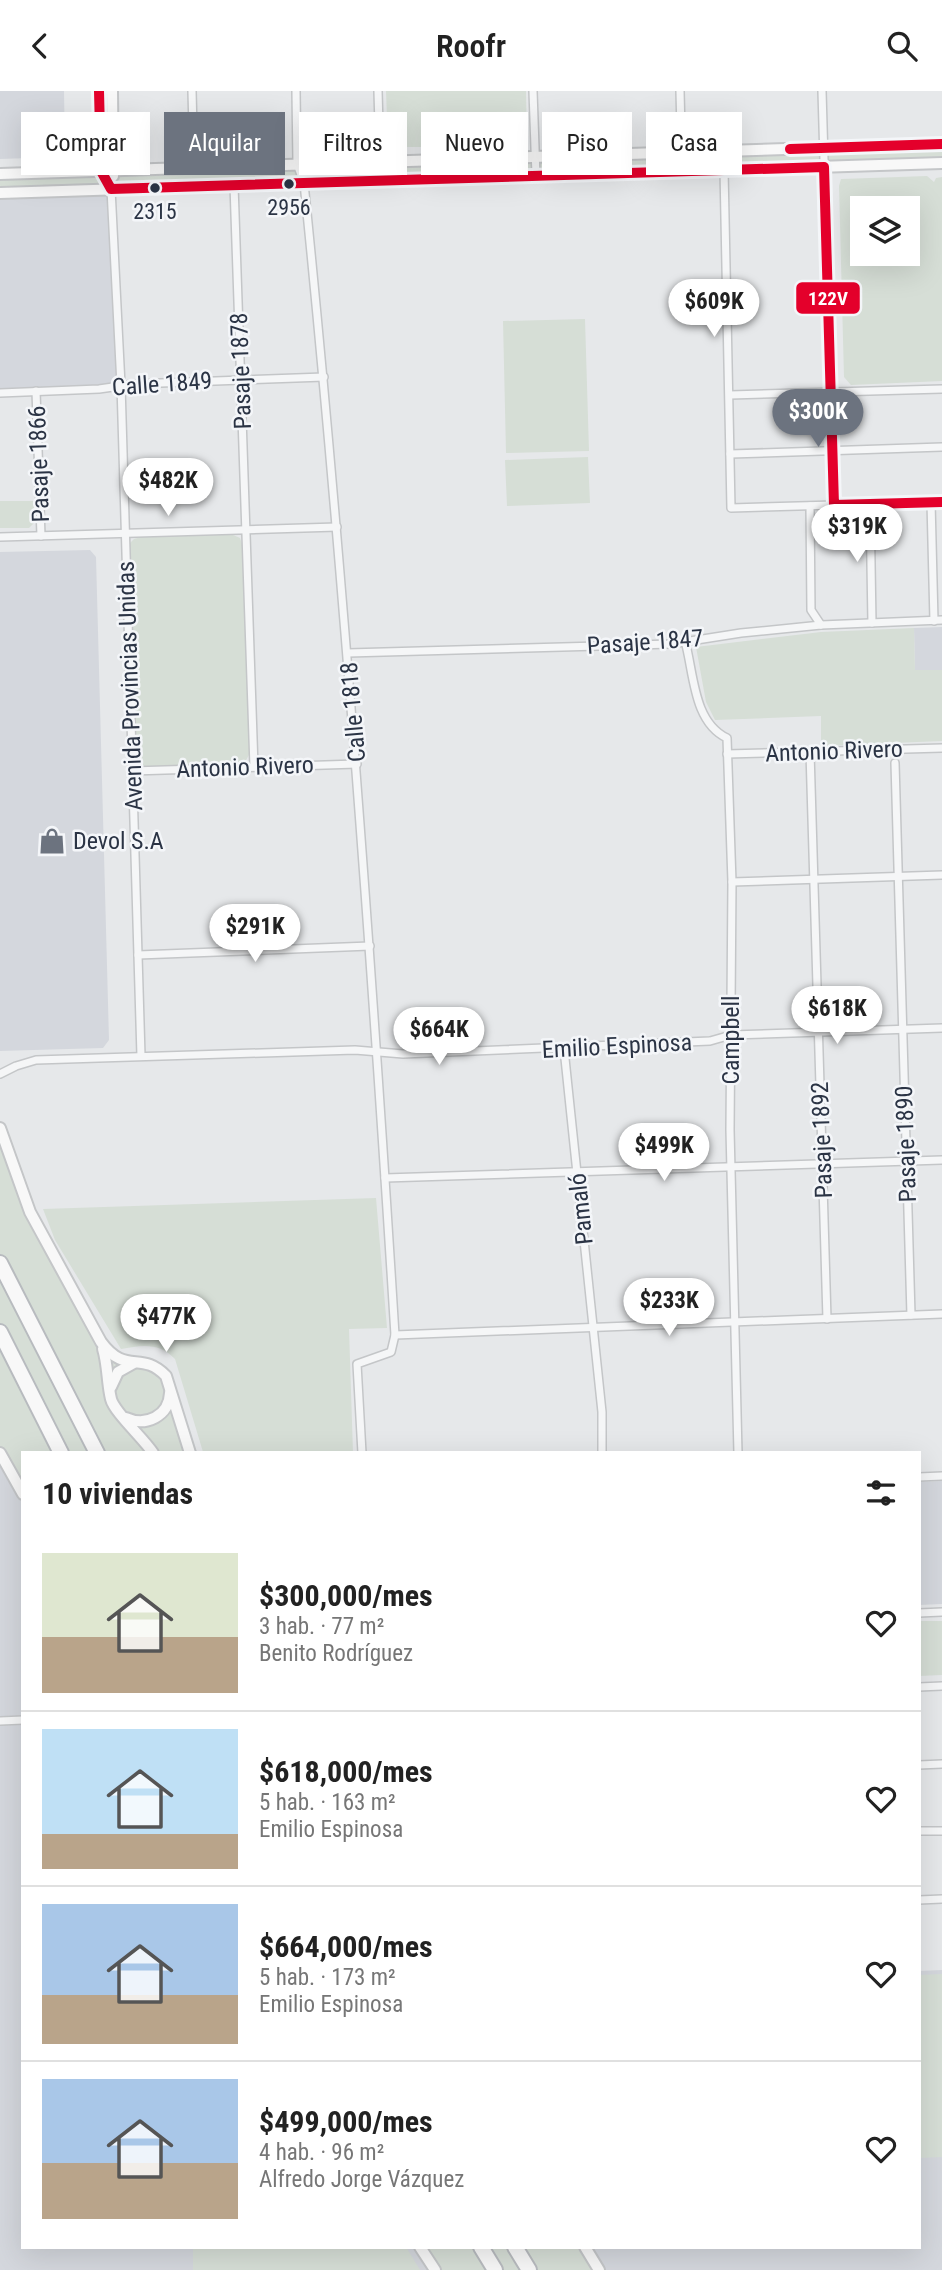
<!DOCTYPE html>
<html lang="es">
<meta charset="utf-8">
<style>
:root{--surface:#fff;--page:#f2f2f2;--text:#222;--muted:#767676;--line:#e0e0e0;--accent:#6c737f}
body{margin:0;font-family:"Roboto Condensed",sans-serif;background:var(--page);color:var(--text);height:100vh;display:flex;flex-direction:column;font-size:26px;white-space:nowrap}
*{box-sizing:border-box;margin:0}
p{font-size:23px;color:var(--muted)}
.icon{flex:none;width:38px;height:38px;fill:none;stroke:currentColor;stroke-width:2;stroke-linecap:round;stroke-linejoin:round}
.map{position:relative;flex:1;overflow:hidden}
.panel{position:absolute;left:21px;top:1360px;width:900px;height:798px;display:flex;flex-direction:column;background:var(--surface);border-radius:0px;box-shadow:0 7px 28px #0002}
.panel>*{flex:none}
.hud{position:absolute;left:21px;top:21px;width:901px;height:63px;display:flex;gap:14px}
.fabs{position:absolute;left:850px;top:105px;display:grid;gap:14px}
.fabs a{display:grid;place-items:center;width:70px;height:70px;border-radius:0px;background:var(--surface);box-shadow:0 7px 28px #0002;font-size:35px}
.price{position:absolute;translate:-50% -60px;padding:0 16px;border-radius:24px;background:#fff;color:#222;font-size:23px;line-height:46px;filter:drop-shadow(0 2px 4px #0008)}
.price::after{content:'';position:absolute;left:50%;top:42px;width:21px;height:16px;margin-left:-10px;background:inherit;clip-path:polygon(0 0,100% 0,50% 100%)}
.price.selected{background:var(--accent);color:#fff}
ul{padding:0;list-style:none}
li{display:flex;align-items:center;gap:21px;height:175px;padding:0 21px}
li+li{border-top:2px solid var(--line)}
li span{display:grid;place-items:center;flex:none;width:196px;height:140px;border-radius:0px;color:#555}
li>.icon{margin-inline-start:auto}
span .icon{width:84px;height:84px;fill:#fffc;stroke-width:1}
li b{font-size:30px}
h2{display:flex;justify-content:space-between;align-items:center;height:84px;padding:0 21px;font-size:30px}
.chip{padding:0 24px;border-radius:0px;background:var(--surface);box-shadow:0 7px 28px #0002;font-size:24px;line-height:63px}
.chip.selected{background:var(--accent);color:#fff}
header{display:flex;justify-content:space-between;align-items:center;height:91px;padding:0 21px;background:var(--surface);font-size:32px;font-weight:600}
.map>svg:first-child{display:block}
.built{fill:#d4d7dd}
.green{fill:#d6ded6;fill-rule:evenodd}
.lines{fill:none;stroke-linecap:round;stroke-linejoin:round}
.street-casing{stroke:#c4c6c8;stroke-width:10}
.secondary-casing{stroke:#c4c6c8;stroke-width:14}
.highway-casing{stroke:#b8bbbf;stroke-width:18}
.street{stroke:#f5f6f7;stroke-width:7}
.secondary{stroke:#f8f8f8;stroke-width:10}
.highway{stroke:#f8f8f8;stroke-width:14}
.bus-1-casing{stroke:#f4f6f9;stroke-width:16}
.bus-1{stroke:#e4002b;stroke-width:10}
.bus-dot{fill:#2b3445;stroke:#f4f6f9;stroke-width:2.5}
.labels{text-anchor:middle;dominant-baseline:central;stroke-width:5;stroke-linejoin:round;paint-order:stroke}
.bus-label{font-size:22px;fill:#2b3445;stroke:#f4f6f9}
.street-label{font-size:24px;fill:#2b3445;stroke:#f4f6f9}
.poi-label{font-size:24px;fill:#2b3445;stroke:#f4f6f9;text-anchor:start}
.line-badge{stroke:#f4f6f9;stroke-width:2.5}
.badge-label{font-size:19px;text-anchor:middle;font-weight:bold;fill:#fff}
</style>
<header><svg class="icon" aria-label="back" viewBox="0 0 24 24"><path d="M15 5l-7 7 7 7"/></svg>Roofr<svg class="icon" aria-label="search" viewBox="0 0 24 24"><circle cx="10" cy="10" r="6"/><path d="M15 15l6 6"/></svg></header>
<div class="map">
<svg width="942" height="2179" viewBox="0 0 942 2179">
<rect width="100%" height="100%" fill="#e6e8ea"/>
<g class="built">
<path d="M 0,0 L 64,0 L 65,58 L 59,66 L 0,68 Z"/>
<path d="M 111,98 L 121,294 L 0,302 L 0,102 Z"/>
<path d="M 90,459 L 96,466 L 109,949 L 103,957 L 0,960 L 0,461 Z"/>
<path d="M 942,536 L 942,579 L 915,580 L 914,537 Z"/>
<path d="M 0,1362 L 23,1403 L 23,2156 L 420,2156 L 435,2179 L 0,2179 Z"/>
<path d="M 942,1390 L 942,1513 L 919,1514 L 919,1391 Z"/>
<path d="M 942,1879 L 942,2179 L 599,2179 L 585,2156 L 919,2156 L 919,1880 Z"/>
</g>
<g class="green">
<path d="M 386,0 L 526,0 L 527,52 L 485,54 L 481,56 L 395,56 L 394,53 L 388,53 Z"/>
<path d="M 942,53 L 942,72 L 0,102 L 0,83 Z"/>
<path d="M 927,85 L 934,91 L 936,87 L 942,86 L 942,290 L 851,294 L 844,286 L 839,95 L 841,88 ZM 863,117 L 908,117 L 908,163 L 863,163 Z"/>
<path d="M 585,228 L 589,360 L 506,362 L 503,230 Z"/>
<path d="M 588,366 L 590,412 L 507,415 L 505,369 Z"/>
<path d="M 0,410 L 35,410 L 36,430 L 29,437 L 0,437 Z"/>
<path d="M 231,443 L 240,447 L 242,453 L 250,662 L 244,673 L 240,674 L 142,676 L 137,669 L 130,452 L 134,448 L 141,446 Z"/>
<path d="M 914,537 L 915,579 L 942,579 L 942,650 L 821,655 L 821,625 L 715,629 L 706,611 L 696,556 L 821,541 Z"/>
<path d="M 0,1037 L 30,1121 L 110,1263 L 157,1276 L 190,1361 L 23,1362 L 23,1403 L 0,1362 Z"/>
<path d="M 376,1107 L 387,1237 L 349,1238 L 353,1362 L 203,1361 L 175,1268 C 159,1251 142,1254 121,1258 L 55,1149 L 43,1118 Z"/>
<path d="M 919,1530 L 942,1530 L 942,1584 L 919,1585 Z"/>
<path d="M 942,1883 L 942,2066 L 919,2067 L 919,1884 Z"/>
<path d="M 193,2156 L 406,2156 L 420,2179 L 193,2179 Z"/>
<path d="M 420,2156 L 585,2156 L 599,2179 L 435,2179 Z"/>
</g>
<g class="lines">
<g class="street-casing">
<g id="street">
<path d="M 192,0 L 194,77"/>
<path d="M 296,0 L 297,73 L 304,92 C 343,475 371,859 395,1244 L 391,1261 L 357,1273 L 362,1362"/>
<path d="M 378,0 L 380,71"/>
<path d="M 533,0 L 536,85"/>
<path d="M 680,0 L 682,80"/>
<path d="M 822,0 L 834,414"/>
<path d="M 724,79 L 731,417 L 942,411"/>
<path d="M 234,94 L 254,676"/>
<path d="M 111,98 L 121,294 L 141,965"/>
<path d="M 36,300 L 41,445"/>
<path d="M 0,302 L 99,298 L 134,293 L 324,286"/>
<path d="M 730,304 L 942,298"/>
<path d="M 730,363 L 942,356"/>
<path d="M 931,411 L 934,530"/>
<path d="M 870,413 L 872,532"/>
<path d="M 810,415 L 811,519 L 821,534"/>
<path d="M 0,446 L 337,436"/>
<path d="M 685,550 C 694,582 693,631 727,647 L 732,791 L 730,1039 L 738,1362"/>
<path d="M 348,562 L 671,553 L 741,542 L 821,534 L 942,529"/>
<path d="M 810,661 L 827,1228"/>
<path d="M 727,663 L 942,657"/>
<path d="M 895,672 L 911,1224"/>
<path d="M 132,680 L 357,673"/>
<path d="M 732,791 L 942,784"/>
<path d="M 138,864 L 370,855"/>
<path d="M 564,958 L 602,1321 L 602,1362"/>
<path d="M 0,983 L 16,975 L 36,969 L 355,959 L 403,963 L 710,950 L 731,944 L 942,937"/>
<path d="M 385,1087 L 942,1069"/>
<path d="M 395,1244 L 942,1223"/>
<path d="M 919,1386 L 942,1385"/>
<path d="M 919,1522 L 942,1521"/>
<path d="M 919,1596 L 942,1595"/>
<path d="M 0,1630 L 23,1629"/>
<path d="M 919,1674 L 942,1673"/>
<path d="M 919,1740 L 942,1740"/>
<path d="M 919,1809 L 942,1808"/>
</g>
</g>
<g class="secondary-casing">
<g id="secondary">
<path d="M 99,0 L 101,80 L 111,98"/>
<path d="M 112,0 L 113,85"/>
<path d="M 0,83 L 942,53"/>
<path d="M 0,102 L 942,72"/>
<path d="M 0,1037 L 30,1121 L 101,1251 C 126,1285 141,1259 166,1285 L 190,1362"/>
<path d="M 103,1258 C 108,1274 107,1292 111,1308 C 114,1321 144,1348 153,1362"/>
<path d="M 111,1296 L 118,1281 L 134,1272"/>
<path d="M 126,1327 C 146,1336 169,1325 170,1302"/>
<path d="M 0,1362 L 23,1403"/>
<path d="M 420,2156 L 435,2179"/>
<path d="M 585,2156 L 599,2179"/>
</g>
</g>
<g class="highway-casing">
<g id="highway">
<path d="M 0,1172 L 97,1362"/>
<path d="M 0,1241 L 61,1362"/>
<path d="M 481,2156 L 495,2179"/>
<path d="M 515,2156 L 529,2179"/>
</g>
</g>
<use href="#street" class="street"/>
<use href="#secondary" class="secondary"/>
<use href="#highway" class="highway"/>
<g class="bus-1-casing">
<g id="bus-1">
<path d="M 99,0 L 101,80 L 111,98 L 824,76 L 834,414 L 942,411"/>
<path d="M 790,58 L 942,53"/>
</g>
</g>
<use href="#bus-1" class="bus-1"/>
</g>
<defs>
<g id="shop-bare" transform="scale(2.1)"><path d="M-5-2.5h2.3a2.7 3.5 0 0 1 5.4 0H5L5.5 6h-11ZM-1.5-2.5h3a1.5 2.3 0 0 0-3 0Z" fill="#6c737f" stroke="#f4f6f9" stroke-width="2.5" paint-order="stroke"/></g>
</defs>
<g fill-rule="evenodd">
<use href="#shop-bare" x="52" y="750"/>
</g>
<g class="bus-dot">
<circle cx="289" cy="93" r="6"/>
<circle cx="155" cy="97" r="6"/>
</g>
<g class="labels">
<g class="bus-label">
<text x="289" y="116">2956</text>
<text x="155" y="120">2315</text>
</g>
<g class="street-label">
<text transform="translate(241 280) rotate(-92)">Pasaje 1878</text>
<text transform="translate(162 293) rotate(-4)">Calle 1849</text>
<text transform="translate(39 373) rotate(-92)">Pasaje 1866</text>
<text transform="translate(645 551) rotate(-4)">Pasaje 1847</text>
<text transform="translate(130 595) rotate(-92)">Avenida Provincias Unidas</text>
<text transform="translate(353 621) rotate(-95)">Calle 1818</text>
<text transform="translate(834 660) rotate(-2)">Antonio Rivero</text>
<text transform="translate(245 676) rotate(-2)">Antonio Rivero</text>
<text transform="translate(731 949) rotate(-90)">Campbell</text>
<text transform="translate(617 955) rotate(-3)">Emilio Espinosa</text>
<text transform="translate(822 1049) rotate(-92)">Pasaje 1892</text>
<text transform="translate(906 1053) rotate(-92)">Pasaje 1890</text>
<text transform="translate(581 1118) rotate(-96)">Pamaló</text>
</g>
<g class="poi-label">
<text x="73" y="750">Devol S.A</text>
</g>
</g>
<rect class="line-badge" x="795" y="190" width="66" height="34" rx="7" fill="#e4002b"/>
<g class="badge-label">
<text x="828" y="214">122V</text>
</g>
</svg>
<div class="fabs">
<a><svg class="icon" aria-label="layers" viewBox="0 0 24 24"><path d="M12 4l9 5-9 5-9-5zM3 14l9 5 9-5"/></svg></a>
</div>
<b class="price" style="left:714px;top:248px">$609K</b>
<b class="price selected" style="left:818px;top:358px">$300K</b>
<b class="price" style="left:168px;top:427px">$482K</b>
<b class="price" style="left:857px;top:473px">$319K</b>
<b class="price" style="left:255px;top:873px">$291K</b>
<b class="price" style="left:837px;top:955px">$618K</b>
<b class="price" style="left:439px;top:976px">$664K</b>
<b class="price" style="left:664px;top:1092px">$499K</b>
<b class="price" style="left:669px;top:1247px">$233K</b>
<b class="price" style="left:166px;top:1263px">$477K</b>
<div class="hud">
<a class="chip">Comprar</a>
<a class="chip selected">Alquilar</a>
<a class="chip">Filtros</a>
<a class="chip">Nuevo</a>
<a class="chip">Piso</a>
<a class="chip">Casa</a>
</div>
<section class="panel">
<h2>10 viviendas<svg class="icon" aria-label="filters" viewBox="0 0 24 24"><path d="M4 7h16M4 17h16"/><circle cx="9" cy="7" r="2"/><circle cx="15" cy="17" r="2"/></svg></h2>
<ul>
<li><span style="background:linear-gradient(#dfe7d0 60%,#b9a48a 0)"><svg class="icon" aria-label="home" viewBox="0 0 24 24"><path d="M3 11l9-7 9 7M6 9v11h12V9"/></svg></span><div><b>$300,000/mes</b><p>3 hab. · 77 m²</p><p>Benito Rodríguez</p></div><svg class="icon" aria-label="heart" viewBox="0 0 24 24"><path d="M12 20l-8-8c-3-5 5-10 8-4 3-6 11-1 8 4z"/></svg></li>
<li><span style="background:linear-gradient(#bfe0f5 75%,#b9a48a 0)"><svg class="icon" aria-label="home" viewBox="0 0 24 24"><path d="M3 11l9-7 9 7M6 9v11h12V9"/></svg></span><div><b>$618,000/mes</b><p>5 hab. · 163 m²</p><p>Emilio Espinosa</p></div><svg class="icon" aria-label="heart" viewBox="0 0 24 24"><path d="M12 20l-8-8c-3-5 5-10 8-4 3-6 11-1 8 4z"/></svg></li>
<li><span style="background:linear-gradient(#a9c7e8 65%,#b9a48a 0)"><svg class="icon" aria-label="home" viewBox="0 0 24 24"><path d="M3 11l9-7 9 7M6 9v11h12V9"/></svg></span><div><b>$664,000/mes</b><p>5 hab. · 173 m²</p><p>Emilio Espinosa</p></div><svg class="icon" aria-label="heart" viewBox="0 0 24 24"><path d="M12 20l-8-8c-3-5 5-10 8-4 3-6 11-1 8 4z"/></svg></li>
<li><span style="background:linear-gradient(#a9c7e8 60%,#b9a48a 0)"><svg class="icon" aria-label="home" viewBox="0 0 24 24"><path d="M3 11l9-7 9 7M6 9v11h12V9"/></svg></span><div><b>$499,000/mes</b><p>4 hab. · 96 m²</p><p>Alfredo Jorge Vázquez</p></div><svg class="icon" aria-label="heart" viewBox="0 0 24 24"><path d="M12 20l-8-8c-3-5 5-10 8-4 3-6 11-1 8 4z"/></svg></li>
</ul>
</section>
</div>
